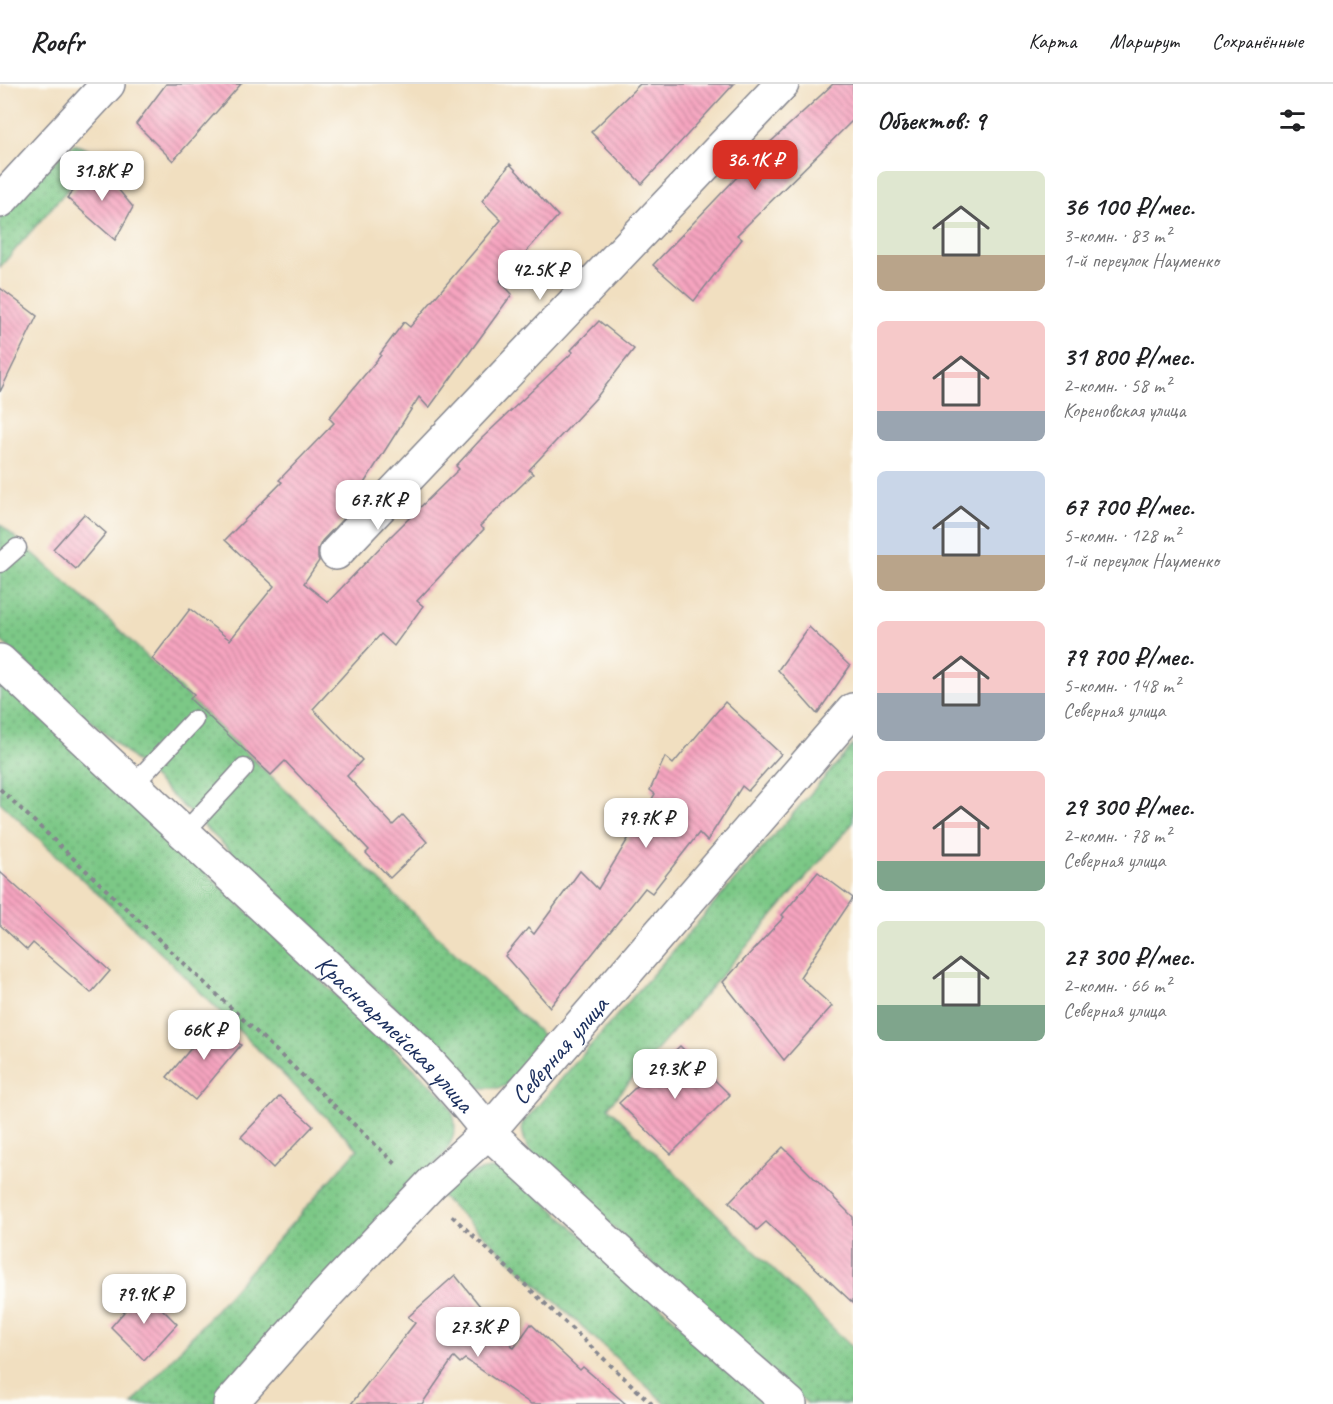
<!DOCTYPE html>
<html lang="ru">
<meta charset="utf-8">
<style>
:root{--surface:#fff;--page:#f2f2f2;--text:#202124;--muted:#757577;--line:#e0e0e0;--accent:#d93025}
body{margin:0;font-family:Caveat,sans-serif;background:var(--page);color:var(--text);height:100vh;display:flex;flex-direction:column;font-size:22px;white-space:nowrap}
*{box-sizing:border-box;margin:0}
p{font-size:20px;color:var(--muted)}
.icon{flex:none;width:33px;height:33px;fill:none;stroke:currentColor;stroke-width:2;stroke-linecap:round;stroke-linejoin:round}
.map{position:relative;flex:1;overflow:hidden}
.drawer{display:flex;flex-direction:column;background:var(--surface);width:480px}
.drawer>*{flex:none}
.price{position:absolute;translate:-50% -51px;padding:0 14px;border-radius:12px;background:#fff;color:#222;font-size:20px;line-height:39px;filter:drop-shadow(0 2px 3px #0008)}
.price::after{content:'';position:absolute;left:50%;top:36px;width:18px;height:14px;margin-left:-9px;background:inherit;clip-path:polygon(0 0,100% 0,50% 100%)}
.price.current{background:var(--accent);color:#fff}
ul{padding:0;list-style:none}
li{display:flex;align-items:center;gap:18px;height:150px;padding:0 24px}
li span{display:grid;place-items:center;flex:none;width:168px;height:120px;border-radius:9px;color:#555}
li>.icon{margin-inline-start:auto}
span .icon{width:72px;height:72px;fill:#fffc;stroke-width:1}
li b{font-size:26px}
h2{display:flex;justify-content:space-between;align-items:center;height:72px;padding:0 24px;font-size:26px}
header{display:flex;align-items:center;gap:36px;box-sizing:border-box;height:84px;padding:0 30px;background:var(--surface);border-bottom:2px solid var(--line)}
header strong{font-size:28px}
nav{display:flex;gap:33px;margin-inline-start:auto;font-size:21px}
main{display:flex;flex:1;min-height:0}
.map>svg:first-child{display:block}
.grass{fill:url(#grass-dots);stroke:#4c7c72;stroke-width:1.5}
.building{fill:url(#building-back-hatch)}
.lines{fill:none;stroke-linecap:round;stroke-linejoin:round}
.lane-casing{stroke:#86878f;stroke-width:21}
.street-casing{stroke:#86878f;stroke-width:36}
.path{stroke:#86878f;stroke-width:4;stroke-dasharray:4.5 4.5;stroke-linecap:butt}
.lane{stroke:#fff;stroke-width:18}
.street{stroke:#fff;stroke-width:33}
.labels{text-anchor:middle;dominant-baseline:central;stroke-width:6;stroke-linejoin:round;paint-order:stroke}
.street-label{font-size:26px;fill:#1b2f5e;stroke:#fdfcf7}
</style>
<header>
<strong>Roofr</strong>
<nav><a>Карта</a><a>Маршрут</a><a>Сохранённые</a></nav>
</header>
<main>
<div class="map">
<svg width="853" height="1320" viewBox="0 0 853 1320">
<defs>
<pattern id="grass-dots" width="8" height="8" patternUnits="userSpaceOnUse" patternTransform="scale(1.5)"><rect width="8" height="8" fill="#7cc886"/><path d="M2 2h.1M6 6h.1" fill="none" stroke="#65a371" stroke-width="1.8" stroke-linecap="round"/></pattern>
<pattern id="building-back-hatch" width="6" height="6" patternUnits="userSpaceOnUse" patternTransform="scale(1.5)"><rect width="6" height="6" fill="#f6a4bf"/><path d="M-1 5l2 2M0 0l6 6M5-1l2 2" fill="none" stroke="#c6869e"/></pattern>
</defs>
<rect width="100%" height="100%" fill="#fdfcf7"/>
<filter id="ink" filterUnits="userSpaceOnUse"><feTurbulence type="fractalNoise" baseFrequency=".0167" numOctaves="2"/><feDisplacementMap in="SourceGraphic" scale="12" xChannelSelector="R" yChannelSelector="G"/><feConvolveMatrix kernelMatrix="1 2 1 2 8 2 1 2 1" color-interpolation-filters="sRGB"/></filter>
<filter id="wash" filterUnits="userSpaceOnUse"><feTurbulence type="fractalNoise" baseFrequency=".008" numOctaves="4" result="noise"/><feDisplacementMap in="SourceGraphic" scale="24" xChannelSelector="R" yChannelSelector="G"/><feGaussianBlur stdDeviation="1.35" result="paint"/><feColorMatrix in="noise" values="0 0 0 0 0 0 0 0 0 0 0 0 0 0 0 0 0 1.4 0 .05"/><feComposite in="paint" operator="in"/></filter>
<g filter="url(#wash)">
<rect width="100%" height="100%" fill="#f1dfc0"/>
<g class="grass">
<path d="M 74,60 L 87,65 L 96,73 L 0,183 L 0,127 Z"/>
<path d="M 0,440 L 112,539 L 490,903 L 550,958 L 508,1001 L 498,1004 L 480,1004 L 130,672 L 0,556 Z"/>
<path d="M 0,594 L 446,1015 C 458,1037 458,1046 446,1068 L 216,1320 L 132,1320 L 358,1065 L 167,875 L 0,718 Z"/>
<path d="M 853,661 L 853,739 L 608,1023 L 853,1264 L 853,1320 L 808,1320 L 532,1070 C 525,1060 522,1052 522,1040 Z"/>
<path d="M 490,1085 L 501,1086 L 515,1091 L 768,1320 L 666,1320 L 440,1111 C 457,1095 467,1089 490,1085 Z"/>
</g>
<g id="blocks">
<g class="building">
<path d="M 166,0 L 241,0 L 173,77 L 136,40 Z"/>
<path d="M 640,0 L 734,0 L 642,100 L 591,48 Z"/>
<path d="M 833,0 L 853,0 L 853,36 L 737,151 L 742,155 L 694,217 L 653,181 L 737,93 L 735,91 Z"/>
<path d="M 97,80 L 133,123 L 115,156 L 67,114 Z"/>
<path d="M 510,80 L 558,132 L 500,197 L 512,210 L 429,324 L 419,313 L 354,415 L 358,419 L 322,457 L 318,465 L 318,474 L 319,477 L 304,499 L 328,518 L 390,453 L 459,385 L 456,382 L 481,355 L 573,268 L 571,266 L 599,237 L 634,265 L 596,314 L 529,386 L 533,390 L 480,442 L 484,445 L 417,517 L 423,522 L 394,562 L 381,550 L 313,625 L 362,676 L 347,692 L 393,741 L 403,731 L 427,758 L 390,794 L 366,769 L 369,766 L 285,677 L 271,691 L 190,615 L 194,610 L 152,575 L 190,525 L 230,556 L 274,502 L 225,456 L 282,398 L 279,396 L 334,339 L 329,334 L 381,271 L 380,270 L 404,238 L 410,243 L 501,136 L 482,117 Z"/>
<path d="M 0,204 L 37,232 L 0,308 Z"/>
<path d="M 84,430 L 106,449 L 76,485 L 53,465 Z"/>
<path d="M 809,543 L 850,582 L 817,630 L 778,586 Z"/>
<path d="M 725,618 L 781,670 L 748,707 L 742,702 L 707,757 L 699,749 L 652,809 L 645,804 L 550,923 L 505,872 L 528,844 L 534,850 L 580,787 L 598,805 L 655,710 L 650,706 L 665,673 L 673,680 Z"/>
<path d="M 0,788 L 110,887 L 91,909 L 33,859 L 27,866 L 0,841 Z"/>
<path d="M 818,788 L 853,814 L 800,893 L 832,922 L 784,976 L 723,898 L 784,833 L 782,831 Z"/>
<path d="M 213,938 L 241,961 L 195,1016 L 167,993 Z"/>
<path d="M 680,962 L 730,1011 L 671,1070 L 619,1019 Z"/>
<path d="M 280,1012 L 313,1042 L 273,1084 L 241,1053 Z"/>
<path d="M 783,1063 L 853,1133 L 853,1219 L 766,1138 L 757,1146 L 729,1118 Z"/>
<path d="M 455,1191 L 514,1264 L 531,1240 L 580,1286 L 583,1283 L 626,1320 L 531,1320 L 465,1275 L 460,1279 L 454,1273 L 422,1320 L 351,1320 L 415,1239 L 408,1233 Z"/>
<path d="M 143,1206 L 177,1240 L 144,1276 L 111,1243 Z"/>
</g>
</g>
</g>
<g filter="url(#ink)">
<use href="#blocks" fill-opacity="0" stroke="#86878f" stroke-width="1.5"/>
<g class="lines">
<g class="lane-casing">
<g id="lane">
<path d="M 0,479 L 17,464"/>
<path d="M 133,701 L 194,636"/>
<path d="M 184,749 L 244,684"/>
</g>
</g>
<g class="street-casing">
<g id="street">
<path d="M 0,117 L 108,0"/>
<path d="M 336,469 L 782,0"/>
<path id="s1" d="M 0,577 L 418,967 C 442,993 467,1019 488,1048 L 681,1225 L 790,1320"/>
<path id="s2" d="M 230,1320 L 326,1211 L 432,1099 L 488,1048 L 853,626"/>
</g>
</g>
<g class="path">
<path d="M 0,705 L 398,1082"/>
<path d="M 452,1132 L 652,1320"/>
</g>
<use href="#lane" class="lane"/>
<use href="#street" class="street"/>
</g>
</g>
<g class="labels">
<g class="street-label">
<text stroke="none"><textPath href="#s1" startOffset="543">Красноармейская улица</textPath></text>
<text stroke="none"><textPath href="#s2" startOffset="484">Северная улица</textPath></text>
</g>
</g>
</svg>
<b class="price current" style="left:755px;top:107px">36.1K ₽</b>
<b class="price" style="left:102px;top:118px">31.8K ₽</b>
<b class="price" style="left:540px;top:217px">42.5K ₽</b>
<b class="price" style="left:378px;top:447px">67.7K ₽</b>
<b class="price" style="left:646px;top:765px">79.7K ₽</b>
<b class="price" style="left:204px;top:977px">66K ₽</b>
<b class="price" style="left:675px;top:1016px">29.3K ₽</b>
<b class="price" style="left:144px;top:1241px">79.9K ₽</b>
<b class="price" style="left:478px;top:1274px">27.3K ₽</b>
</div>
<section class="drawer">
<h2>Объектов: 9<svg class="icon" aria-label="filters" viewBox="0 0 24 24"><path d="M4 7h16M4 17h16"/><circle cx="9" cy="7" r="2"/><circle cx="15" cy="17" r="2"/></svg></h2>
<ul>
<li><span style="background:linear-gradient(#dfe7d0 70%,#b9a48a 0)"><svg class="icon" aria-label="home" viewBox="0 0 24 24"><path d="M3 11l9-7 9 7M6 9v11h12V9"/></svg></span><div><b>36 100 ₽/мес.</b><p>3-комн. · 83 m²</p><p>1-й переулок Науменко</p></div></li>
<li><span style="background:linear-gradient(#f6c9c9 75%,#9aa5b1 0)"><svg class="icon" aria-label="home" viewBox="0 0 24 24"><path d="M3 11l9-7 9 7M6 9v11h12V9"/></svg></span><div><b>31 800 ₽/мес.</b><p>2-комн. · 58 m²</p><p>Кореновская улица</p></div></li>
<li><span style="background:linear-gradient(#c9d6e8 70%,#b9a48a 0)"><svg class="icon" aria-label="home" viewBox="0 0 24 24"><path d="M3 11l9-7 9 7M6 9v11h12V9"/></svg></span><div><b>67 700 ₽/мес.</b><p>5-комн. · 128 m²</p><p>1-й переулок Науменко</p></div></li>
<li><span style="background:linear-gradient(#f6c9c9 60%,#9aa5b1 0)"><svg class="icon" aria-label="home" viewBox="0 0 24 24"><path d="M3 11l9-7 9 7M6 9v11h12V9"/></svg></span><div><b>79 700 ₽/мес.</b><p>5-комн. · 148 m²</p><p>Северная улица</p></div></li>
<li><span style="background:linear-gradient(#f6c9c9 75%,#7fa58c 0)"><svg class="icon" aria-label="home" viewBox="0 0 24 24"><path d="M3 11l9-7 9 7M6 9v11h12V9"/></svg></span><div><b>29 300 ₽/мес.</b><p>2-комн. · 78 m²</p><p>Северная улица</p></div></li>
<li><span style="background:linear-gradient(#dfe7d0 70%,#7fa58c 0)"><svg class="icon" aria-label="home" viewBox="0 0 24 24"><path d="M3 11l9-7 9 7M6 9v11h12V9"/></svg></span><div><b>27 300 ₽/мес.</b><p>2-комн. · 66 m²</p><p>Северная улица</p></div></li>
</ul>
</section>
</main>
